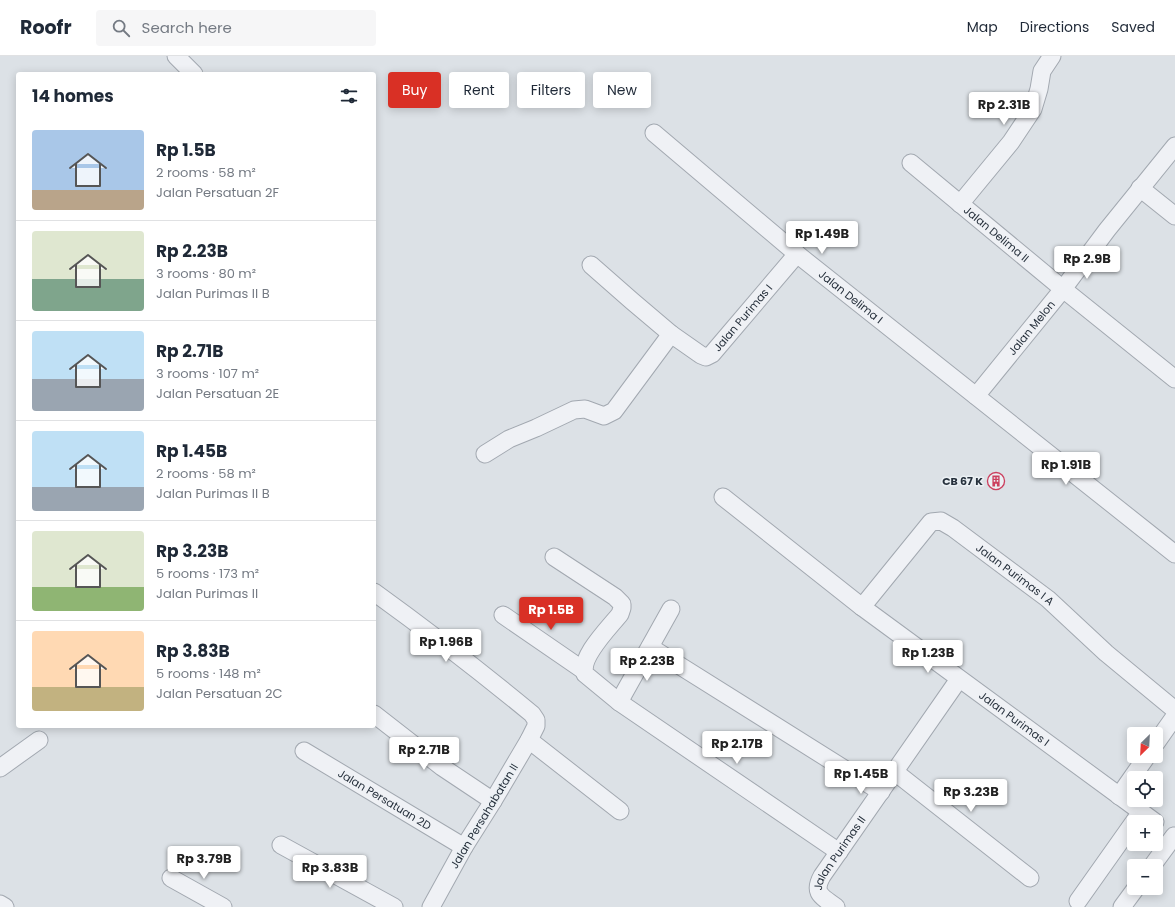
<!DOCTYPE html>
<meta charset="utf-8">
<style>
:root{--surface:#fff;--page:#f6f6f7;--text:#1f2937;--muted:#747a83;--line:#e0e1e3;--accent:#d93025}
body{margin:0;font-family:Poppins,sans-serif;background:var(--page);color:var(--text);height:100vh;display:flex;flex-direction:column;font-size:15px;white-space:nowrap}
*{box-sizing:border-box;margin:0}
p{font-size:13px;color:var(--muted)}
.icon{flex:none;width:22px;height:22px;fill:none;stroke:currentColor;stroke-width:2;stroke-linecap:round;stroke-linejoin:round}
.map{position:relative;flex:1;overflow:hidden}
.panel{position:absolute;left:16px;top:16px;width:360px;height:656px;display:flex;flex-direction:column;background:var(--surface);border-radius:4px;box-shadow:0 2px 10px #0003}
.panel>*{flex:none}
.guide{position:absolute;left:388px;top:16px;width:380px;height:36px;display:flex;gap:8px}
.needle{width:26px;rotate:204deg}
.buttons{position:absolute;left:1127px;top:671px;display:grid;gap:8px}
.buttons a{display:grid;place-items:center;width:36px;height:36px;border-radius:4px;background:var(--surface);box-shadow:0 2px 10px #0003;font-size:20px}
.price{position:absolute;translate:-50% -34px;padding:0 9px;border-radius:4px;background:#fff;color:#222;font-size:13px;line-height:26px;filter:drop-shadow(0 1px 2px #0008)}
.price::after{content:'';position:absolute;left:50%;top:24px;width:12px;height:9px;margin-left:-6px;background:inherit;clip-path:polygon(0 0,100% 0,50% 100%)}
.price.current{background:var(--accent);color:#fff}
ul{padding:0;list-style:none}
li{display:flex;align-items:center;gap:12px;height:100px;padding:0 16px}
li+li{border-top:1px solid var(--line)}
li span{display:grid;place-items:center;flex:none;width:112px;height:80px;border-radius:4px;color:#555}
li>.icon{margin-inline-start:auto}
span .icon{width:48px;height:48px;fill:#fffc;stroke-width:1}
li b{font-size:17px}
h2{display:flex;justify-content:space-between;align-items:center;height:48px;padding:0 16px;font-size:17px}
.pill{padding:0 14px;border-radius:4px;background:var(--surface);box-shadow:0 2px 10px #0003;font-size:14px;line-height:36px}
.pill.current{background:var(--accent);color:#fff}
header{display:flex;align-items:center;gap:24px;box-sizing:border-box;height:56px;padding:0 20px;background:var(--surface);border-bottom:1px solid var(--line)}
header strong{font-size:19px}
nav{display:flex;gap:22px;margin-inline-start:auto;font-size:14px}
.search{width:280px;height:36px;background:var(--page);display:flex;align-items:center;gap:10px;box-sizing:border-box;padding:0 14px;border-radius:4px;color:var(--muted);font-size:15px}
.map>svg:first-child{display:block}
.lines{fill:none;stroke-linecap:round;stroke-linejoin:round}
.street-casing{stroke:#a2a8b0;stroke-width:19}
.street{stroke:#eff1f5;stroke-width:17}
.labels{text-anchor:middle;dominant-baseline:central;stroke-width:3;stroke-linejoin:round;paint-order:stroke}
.street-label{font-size:11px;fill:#26303c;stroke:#ebf0f4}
.poi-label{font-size:11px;font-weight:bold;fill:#26303c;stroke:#ebf0f4;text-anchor:end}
</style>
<header>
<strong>Roofr</strong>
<div class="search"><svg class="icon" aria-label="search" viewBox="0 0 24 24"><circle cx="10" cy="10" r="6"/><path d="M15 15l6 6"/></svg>Search here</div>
<nav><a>Map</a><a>Directions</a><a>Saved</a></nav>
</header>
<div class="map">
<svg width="1175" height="851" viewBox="0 0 1175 851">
<rect width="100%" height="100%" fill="#dce1e6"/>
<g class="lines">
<g class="street-casing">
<g id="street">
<path d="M 176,0 L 194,18"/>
<path id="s1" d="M 654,77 L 797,198 L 1175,498"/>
<path id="s2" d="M 911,107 L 1063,233 L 1175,323"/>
<path d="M 1140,132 L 1175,160"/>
<path d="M 960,148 L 1011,86 L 1033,53 L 1039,33 L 1042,15 L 1052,0"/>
<path d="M 591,209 L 632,245 L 671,278"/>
<path id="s3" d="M 976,340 L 1063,233 L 1107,174 L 1175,90"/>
<path id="s4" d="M 485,398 L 509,383 L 536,372 L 574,354 L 585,353 L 604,360 L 614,355 L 671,278 L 701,299 L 706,301 L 712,298 L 797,198"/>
<path id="s5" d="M 723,441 L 862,551 L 1155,766"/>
<path d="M 554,501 L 615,541 L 622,548 L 622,552 L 620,558 C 610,571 579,601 585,618 L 619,646 L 839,796"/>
<path d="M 374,536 C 428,575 481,616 532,658 L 536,664 L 536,670 L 529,684 L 493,745 L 464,791 L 431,851"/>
<path id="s6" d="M 862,551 L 931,466 L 941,465 L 953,472 L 1048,543 L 1106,597 L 1175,654"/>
<path d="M 503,559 L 583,614"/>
<path d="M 650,591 L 881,736"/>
<path d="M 619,646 L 671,553"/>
<path d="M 374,658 L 442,711 L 493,745"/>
<path d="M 529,684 L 620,755"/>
<path d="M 1156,687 L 1175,660"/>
<path id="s7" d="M 304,695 L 464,791"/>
<path d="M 0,712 L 39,684"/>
<path d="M 895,716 L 1030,822"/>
<path d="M 1119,740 L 1147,700"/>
<path d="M 281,789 L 394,851"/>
<path d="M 1152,810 L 1174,780"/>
<path d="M 171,822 L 223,851"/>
<path d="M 1078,845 L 1141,756"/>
<path d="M 0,848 L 5,851"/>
<path id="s8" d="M 836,851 C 823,841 812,838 822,820 L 959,623"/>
<path d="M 1122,851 L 1136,832"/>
</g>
</g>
<use href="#street" class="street"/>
</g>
<defs>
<g id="building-ring" transform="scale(0.9)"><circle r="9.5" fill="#ebf0f4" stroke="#cc405f" stroke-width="1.5"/><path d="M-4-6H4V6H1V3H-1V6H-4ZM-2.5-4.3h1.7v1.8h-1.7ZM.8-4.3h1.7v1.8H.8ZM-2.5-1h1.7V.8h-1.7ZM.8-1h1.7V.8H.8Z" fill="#cc405f"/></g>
</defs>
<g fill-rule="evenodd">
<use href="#building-ring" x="996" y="425"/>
</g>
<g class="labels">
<g class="street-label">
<text stroke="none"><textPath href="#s2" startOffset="111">Jalan Delima II</textPath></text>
<text stroke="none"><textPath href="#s1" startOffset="256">Jalan Delima I</textPath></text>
<text stroke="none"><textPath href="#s4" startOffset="334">Jalan Purimas I</textPath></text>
<text stroke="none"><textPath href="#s3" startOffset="88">Jalan Melon</textPath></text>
<text stroke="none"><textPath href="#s6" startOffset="211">Jalan Purimas I A</textPath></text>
<text stroke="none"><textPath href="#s5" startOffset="366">Jalan Purimas I</textPath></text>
<text stroke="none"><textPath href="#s7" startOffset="94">Jalan Persatuan 2D</textPath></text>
<text transform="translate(484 760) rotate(-59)">Jalan Persahabatan II</text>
<text stroke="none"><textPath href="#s8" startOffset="68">Jalan Purimas II</textPath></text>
</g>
<g class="poi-label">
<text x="983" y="425">CB 67 K</text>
</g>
</g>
</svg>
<div class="buttons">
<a><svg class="needle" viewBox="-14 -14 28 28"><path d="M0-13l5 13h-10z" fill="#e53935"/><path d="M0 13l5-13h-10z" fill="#747a83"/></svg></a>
<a><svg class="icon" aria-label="locate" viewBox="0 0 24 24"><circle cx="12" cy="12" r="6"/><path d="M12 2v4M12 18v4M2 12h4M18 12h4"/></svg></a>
<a>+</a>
<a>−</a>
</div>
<b class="price" style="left:1004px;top:70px">Rp 2.31B</b>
<b class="price" style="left:822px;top:199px">Rp 1.49B</b>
<b class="price" style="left:1087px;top:224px">Rp 2.9B</b>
<b class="price" style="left:1066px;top:430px">Rp 1.91B</b>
<b class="price current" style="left:551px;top:575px">Rp 1.5B</b>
<b class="price" style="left:446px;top:607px">Rp 1.96B</b>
<b class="price" style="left:928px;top:618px">Rp 1.23B</b>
<b class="price" style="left:647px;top:626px">Rp 2.23B</b>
<b class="price" style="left:737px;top:709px">Rp 2.17B</b>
<b class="price" style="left:424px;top:715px">Rp 2.71B</b>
<b class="price" style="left:861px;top:739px">Rp 1.45B</b>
<b class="price" style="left:971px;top:757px">Rp 3.23B</b>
<b class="price" style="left:204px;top:824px">Rp 3.79B</b>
<b class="price" style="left:330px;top:833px">Rp 3.83B</b>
<div class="guide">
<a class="pill current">Buy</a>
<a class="pill">Rent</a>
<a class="pill">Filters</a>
<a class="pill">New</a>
</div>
<section class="panel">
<h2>14 homes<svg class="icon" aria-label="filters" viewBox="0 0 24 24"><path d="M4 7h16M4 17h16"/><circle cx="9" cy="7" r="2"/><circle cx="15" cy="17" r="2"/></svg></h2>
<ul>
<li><span style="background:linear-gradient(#a9c7e8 75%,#b9a48a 0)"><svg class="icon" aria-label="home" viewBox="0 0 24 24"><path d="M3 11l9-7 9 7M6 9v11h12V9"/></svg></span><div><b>Rp 1.5B</b><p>2 rooms · 58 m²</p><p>Jalan Persatuan 2F</p></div></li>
<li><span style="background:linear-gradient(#dfe7d0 60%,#7fa58c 0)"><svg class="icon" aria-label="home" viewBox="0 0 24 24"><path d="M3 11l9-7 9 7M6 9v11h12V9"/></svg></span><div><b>Rp 2.23B</b><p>3 rooms · 80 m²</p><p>Jalan Purimas II B</p></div></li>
<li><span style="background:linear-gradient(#bfe0f5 60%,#9aa5b1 0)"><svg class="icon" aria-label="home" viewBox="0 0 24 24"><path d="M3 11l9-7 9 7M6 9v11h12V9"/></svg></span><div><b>Rp 2.71B</b><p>3 rooms · 107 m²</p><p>Jalan Persatuan 2E</p></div></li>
<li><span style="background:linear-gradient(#bfe0f5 70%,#9aa5b1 0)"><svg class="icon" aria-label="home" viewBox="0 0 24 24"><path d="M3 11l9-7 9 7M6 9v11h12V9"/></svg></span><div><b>Rp 1.45B</b><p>2 rooms · 58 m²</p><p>Jalan Purimas II B</p></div></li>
<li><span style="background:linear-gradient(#dfe7d0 70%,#8fb573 0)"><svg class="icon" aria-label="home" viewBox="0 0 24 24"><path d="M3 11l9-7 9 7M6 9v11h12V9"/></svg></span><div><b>Rp 3.23B</b><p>5 rooms · 173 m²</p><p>Jalan Purimas II</p></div></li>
<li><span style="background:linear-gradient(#ffd9b3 70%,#c2b280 0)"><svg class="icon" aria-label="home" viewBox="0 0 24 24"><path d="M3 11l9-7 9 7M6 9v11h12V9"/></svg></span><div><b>Rp 3.83B</b><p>5 rooms · 148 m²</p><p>Jalan Persatuan 2C</p></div></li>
</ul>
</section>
</div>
